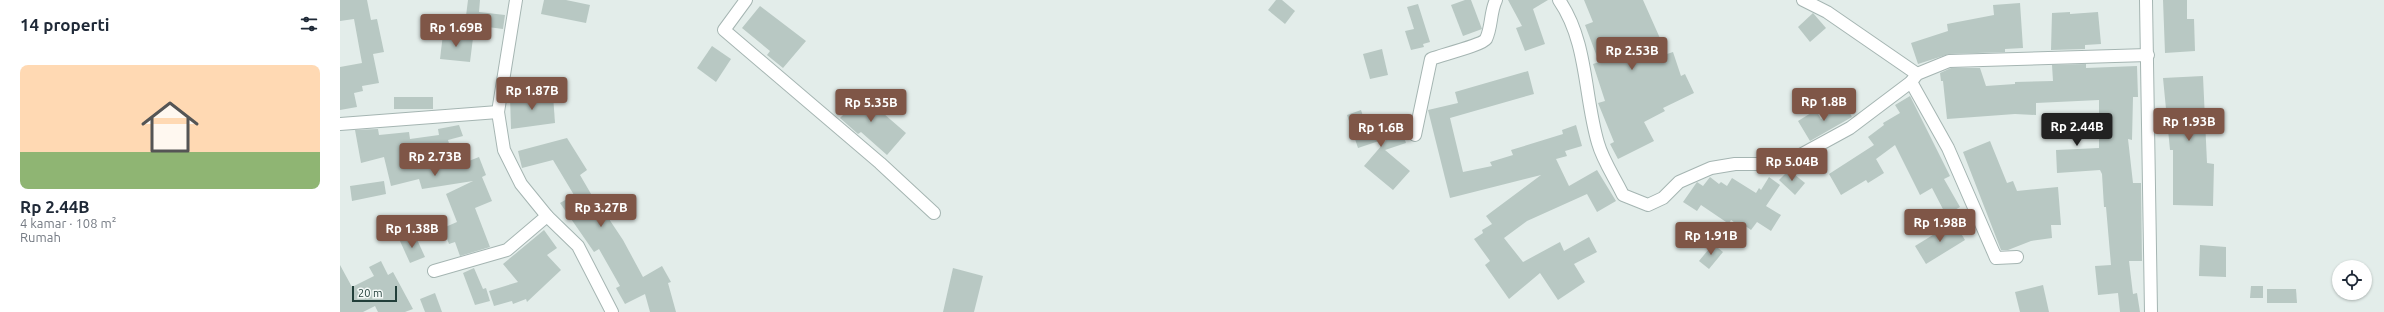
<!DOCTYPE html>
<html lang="id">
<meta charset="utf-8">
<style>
:root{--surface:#fff;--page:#f6f6f7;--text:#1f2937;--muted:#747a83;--line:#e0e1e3;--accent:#7f5647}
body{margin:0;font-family:Ubuntu,sans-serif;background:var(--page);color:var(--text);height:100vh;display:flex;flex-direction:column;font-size:15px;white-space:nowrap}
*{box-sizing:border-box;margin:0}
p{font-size:13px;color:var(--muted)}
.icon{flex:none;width:22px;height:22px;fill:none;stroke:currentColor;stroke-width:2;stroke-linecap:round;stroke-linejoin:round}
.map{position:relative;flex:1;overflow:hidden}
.sheet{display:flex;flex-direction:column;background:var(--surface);width:340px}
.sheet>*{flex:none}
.fabs{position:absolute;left:1992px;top:260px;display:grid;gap:8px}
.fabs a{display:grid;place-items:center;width:40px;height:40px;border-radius:50%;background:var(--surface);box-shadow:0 1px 3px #0004;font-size:20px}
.scale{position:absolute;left:12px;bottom:10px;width:45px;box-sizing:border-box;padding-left:4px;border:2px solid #223f3a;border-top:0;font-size:11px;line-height:14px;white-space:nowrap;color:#223f3a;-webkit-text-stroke:3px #f4f9f7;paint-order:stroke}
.price{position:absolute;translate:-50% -34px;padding:0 9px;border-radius:4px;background:var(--accent);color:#fff;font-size:13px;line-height:26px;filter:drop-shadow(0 1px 2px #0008)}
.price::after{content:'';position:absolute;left:50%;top:24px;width:12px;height:9px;margin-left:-6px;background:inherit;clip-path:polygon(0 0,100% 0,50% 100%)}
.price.current{background:#222;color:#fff}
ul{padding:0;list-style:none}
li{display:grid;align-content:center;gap:8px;height:212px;padding:0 20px}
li+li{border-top:1px solid var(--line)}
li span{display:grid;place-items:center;height:124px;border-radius:8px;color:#555}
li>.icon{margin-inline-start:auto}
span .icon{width:72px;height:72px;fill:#fffc;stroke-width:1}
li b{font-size:17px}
h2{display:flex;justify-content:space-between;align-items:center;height:48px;padding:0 20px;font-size:17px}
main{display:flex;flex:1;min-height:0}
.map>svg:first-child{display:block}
.building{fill:#b8c8c3}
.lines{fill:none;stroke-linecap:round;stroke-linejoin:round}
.minor-casing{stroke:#a5b5b2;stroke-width:14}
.tertiary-casing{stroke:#a5b5b2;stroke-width:14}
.minor{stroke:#fff;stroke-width:12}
.tertiary{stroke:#fff;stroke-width:12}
</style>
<main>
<section class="sheet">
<h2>14 properti<svg class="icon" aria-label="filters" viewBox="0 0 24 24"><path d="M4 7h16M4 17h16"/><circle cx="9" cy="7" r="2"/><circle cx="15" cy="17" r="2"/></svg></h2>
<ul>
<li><span style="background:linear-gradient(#ffd9b3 70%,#8fb573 0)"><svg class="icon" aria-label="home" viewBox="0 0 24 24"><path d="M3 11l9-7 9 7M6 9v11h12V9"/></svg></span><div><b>Rp 2.44B</b><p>4 kamar · 108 m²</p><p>Rumah</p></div></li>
</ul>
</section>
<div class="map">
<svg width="2044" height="312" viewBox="0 0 2044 312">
<rect width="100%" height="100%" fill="#e3edea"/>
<g class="building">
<path d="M 0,0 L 27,0 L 31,20 L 37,19 L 44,52 L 33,54 L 39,83 L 22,86 L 23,91 L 14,93 L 17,107 L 0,110 L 0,67 L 22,63 L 14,19 L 0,21 Z"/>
<path d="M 128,0 L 140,0 L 139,12 L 165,15 L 163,29 L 125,24 Z"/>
<path d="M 204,0 L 226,0 L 250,5 L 246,23 L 201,14 Z"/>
<path d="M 936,0 L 942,0 L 955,11 L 945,24 L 928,10 Z"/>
<path d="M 1125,0 L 1131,0 L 1142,29 L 1123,36 L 1111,5 Z"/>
<path d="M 1168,0 L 1208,0 L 1193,9 L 1205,44 L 1185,51 L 1176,28 L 1182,26 Z"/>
<path d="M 1244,0 L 1303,0 L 1327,54 L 1333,52 L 1341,76 L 1345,74 L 1354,93 L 1323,108 L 1325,111 L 1304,122 L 1314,141 L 1278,159 L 1270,144 L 1274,142 L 1258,103 L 1265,101 L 1253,64 L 1259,62 L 1245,25 L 1253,22 Z"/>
<path d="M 1823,0 L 1847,0 L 1847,19 L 1854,19 L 1855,51 L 1825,53 Z"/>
<path d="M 1680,3 L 1683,48 L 1665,49 L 1665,52 L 1609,54 L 1578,64 L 1571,43 L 1608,31 L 1607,24 L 1654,15 L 1653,5 Z"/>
<path d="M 1078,4 L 1090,42 L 1083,44 L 1084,47 L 1071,50 L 1065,31 L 1074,29 L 1067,7 Z"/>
<path d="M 420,6 L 466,41 L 443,68 L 427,55 L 430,51 L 402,28 Z"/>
<path d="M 1730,12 L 1730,14 L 1758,12 L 1761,44 L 1745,45 L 1745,49 L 1711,50 L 1712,13 Z"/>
<path d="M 1473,13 L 1486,28 L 1470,42 L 1458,27 Z"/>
<path d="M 103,34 L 133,38 L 130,62 L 100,59 Z"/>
<path d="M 372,46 L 391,59 L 376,82 L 357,68 Z"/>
<path d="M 1042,49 L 1048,75 L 1030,79 L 1023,54 Z"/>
<path d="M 1746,64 L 1746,68 L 1797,66 L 1798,97 L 1793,97 L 1792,140 L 1788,139 L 1793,183 L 1801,183 L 1802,261 L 1789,261 L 1793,294 L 1797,293 L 1800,312 L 1780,312 L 1778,293 L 1758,295 L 1755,266 L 1771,265 L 1766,207 L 1764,207 L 1762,174 L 1760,170 L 1717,173 L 1716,150 L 1759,148 L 1759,100 L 1696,103 L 1696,115 L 1675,114 L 1607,119 L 1603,81 L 1601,81 L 1600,73 L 1611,68 L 1640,68 L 1646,86 L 1675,84 L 1675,82 L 1713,81 L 1712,65 Z"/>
<path d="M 1188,71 L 1194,94 L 1110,118 L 1123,172 L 1152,166 L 1150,162 L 1173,155 L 1171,150 L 1223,134 L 1222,130 L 1236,125 L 1242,146 L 1225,151 L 1227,156 L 1216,159 L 1229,186 L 1257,170 L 1276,201 L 1257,212 L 1247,194 L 1187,221 L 1164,238 L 1183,262 L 1220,242 L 1224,251 L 1249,237 L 1257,252 L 1234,264 L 1245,282 L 1218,300 L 1200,273 L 1169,299 L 1145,265 L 1150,261 L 1134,239 L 1143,233 L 1142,230 L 1152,224 L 1146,216 L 1201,175 L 1110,198 L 1088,110 L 1118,103 L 1115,92 Z"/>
<path d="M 1863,76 L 1867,163 L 1874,164 L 1873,206 L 1833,205 L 1833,150 L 1830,150 L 1823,78 Z"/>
<path d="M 521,94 L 566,133 L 547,155 L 521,132 L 518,134 L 500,118 L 504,114 L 496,106 L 505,96 L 513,103 Z"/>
<path d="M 194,95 L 213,95 L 215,123 L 171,129 L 170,96 Z"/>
<path d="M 1570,96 L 1610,176 L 1604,179 L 1620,207 L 1606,215 L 1592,188 L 1580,195 L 1555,145 L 1536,159 L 1544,173 L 1528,183 L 1526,180 L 1501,195 L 1489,174 L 1534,145 L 1528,137 L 1544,125 L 1543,123 L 1560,113 L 1555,105 Z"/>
<rect x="54" y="97" width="39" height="12"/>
<path d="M 1505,104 L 1512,117 L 1470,141 L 1458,121 L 1476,110 L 1481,119 Z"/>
<path d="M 1021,110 L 1028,131 L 1058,119 L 1066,143 L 1045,150 L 1070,171 L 1053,190 L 1024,166 L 1048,138 L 1018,148 L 1007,115 Z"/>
<path d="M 119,125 L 123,136 L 108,140 L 116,166 L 139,157 L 146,175 L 142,177 L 152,201 L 135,208 L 150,247 L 120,256 L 115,242 L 109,244 L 103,228 L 117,222 L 106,194 L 133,181 L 82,189 L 79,179 L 51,186 L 44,157 L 21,163 L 15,130 L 38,129 L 39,135 L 69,132 L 70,139 L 99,135 L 98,129 Z"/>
<path d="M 227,138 L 247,170 L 240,175 L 261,211 L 263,210 L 283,240 L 303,277 L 322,266 L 331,282 L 328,283 L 336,312 L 310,312 L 305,294 L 285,304 L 276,288 L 280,286 L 259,249 L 254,252 L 220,203 L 234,195 L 213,160 L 182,168 L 178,151 Z"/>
<path d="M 1650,141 L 1667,183 L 1673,181 L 1677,191 L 1718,187 L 1721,225 L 1711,225 L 1712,238 L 1691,241 L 1668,250 L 1661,250 L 1623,152 Z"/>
<path d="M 1449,170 L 1465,183 L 1455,195 L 1439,180 Z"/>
<path d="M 1370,177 L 1379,184 L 1381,182 L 1387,186 L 1392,178 L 1416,193 L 1419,188 L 1421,190 L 1429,177 L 1440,185 L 1426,206 L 1441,215 L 1431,231 L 1417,222 L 1411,230 L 1400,222 L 1398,225 L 1391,220 L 1389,224 L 1361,205 L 1357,211 L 1343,202 L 1357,182 L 1363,186 Z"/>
<path d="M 44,181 L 46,194 L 12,201 L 10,186 Z"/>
<path d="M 1614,222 L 1625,240 L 1586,264 L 1575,246 Z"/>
<path d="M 204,230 L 217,248 L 207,255 L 221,270 L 187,302 L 186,299 L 173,304 L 172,301 L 154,306 L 149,291 L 178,282 L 163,264 Z"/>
<path d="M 75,235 L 85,257 L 70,263 L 60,241 Z"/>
<path d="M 1373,244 L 1383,252 L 1369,269 L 1359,261 Z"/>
<path d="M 1860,245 L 1886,247 L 1886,277 L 1859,276 Z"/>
<path d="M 41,261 L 48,275 L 53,272 L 73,309 L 65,312 L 38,312 L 35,306 L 23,312 L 0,312 L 0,265 L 12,287 L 34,276 L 29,267 Z"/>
<path d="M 134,268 L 143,289 L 146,288 L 150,301 L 135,305 L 123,273 Z"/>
<path d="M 613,268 L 643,276 L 634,312 L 603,312 Z"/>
<path d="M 1703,285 L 1709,312 L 1680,312 L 1675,292 Z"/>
<path d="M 1911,286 L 1923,286 L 1923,298 L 1910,298 Z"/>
<path d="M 1927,289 L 1956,289 L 1957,303 L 1927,303 Z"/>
<path d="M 95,293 L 102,312 L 85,312 L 80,299 Z"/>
</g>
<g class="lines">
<g class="minor-casing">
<g id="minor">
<path d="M 406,0 L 384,30 L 540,163 L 594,213"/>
<path d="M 1219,0 C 1248,42 1244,96 1258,143 C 1263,161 1275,178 1283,195 L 1308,205 L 1323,198 L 1339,182 L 1371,168 L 1395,164 L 1444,164 L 1510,128 L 1571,82 L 1577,74 L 1609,61 L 1808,55"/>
<path d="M 1463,0 L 1487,12 L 1577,74"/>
<path d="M 1806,0 L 1811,312"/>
<path d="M 1571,82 L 1608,148 L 1656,258 L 1677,257"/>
<path d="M 0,124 L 158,112"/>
<path d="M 1075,135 L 1091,59 C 1101,55 1142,45 1146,39 C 1152,27 1150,12 1156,0"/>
<path d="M 94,271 L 167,250 L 207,216"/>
</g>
</g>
<g class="tertiary-casing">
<path id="tertiary" d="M 176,0 L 158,112 L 164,150 L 181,184 L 207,216 L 238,246 L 272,312"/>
</g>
<use href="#minor" class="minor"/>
<use href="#tertiary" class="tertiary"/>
</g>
</svg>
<div class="fabs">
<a><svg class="icon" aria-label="locate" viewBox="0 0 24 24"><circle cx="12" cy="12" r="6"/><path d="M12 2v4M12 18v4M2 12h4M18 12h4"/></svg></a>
</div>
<div class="scale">20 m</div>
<b class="price" style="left:116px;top:48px">Rp 1.69B</b>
<b class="price" style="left:1292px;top:71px">Rp 2.53B</b>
<b class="price" style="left:192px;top:111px">Rp 1.87B</b>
<b class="price" style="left:1484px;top:122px">Rp 1.8B</b>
<b class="price" style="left:531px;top:123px">Rp 5.35B</b>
<b class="price" style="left:1849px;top:142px">Rp 1.93B</b>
<b class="price current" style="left:1737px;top:147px">Rp 2.44B</b>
<b class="price" style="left:1041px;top:148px">Rp 1.6B</b>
<b class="price" style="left:95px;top:177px">Rp 2.73B</b>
<b class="price" style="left:1452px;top:182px">Rp 5.04B</b>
<b class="price" style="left:261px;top:228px">Rp 3.27B</b>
<b class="price" style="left:1600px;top:243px">Rp 1.98B</b>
<b class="price" style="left:72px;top:249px">Rp 1.38B</b>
<b class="price" style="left:1371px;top:256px">Rp 1.91B</b>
</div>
</main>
